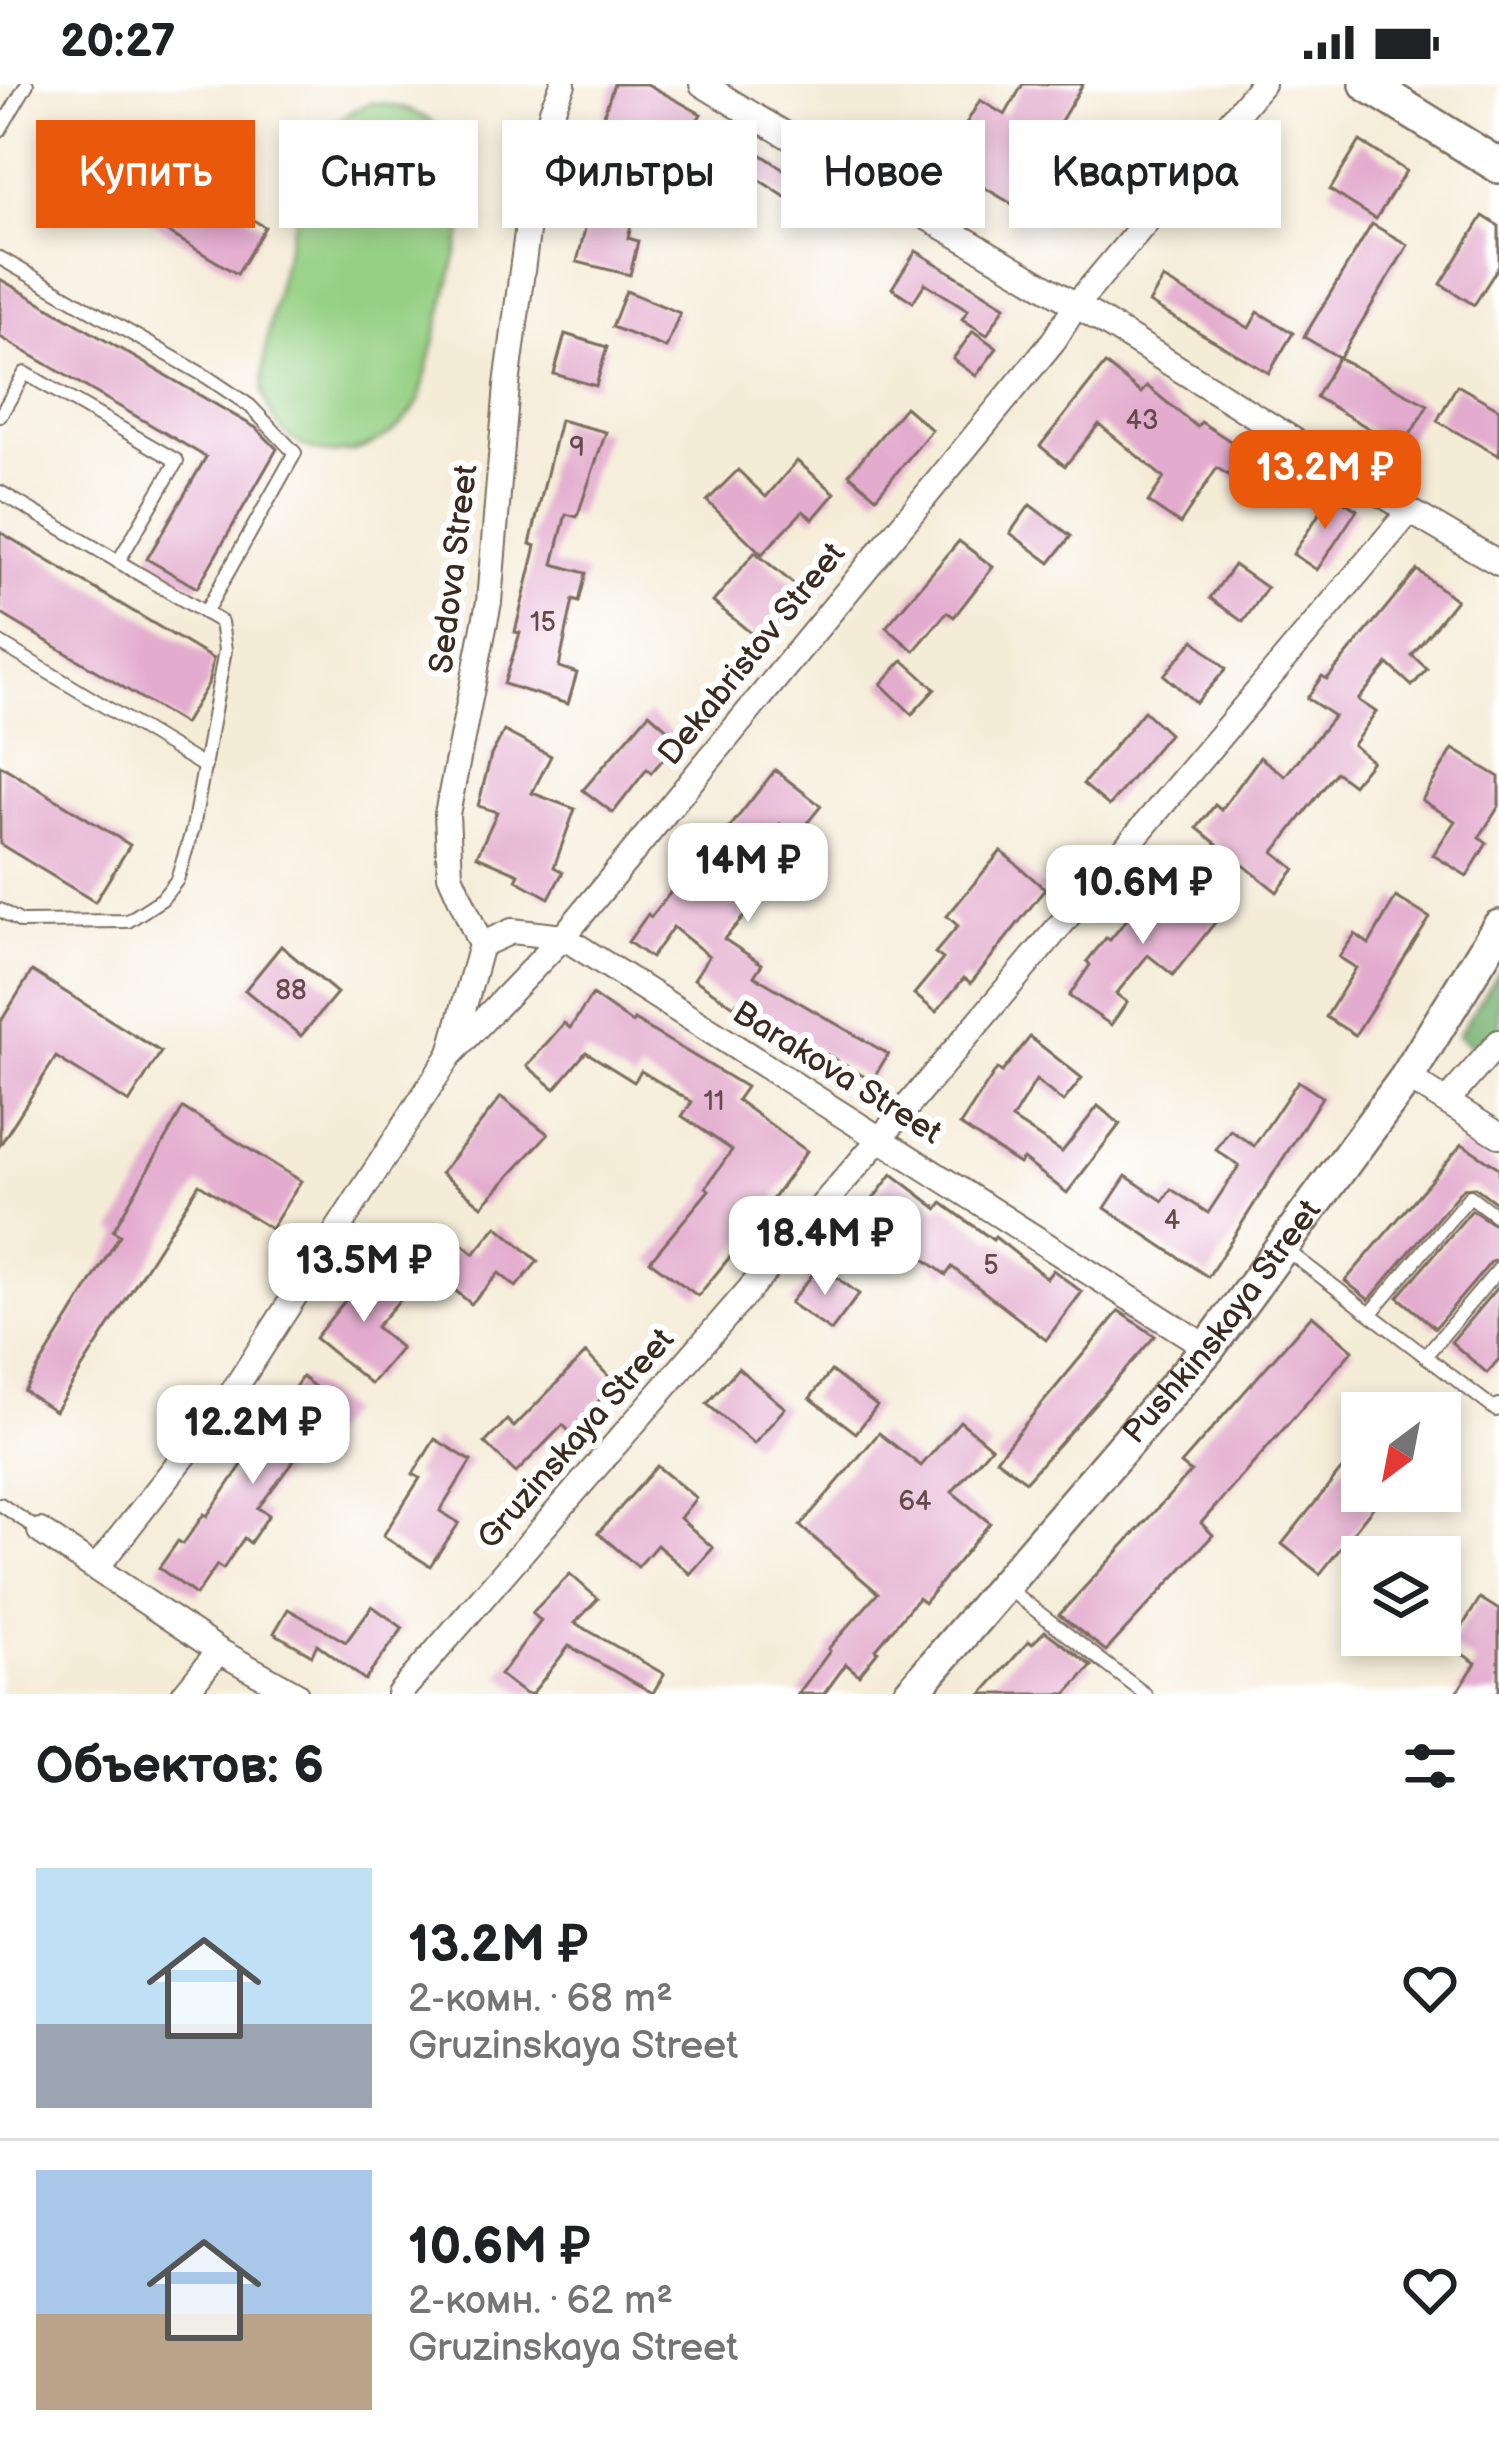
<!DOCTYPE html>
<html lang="ru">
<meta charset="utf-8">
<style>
:root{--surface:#fff;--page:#f6f6f6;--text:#202124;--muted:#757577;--line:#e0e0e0;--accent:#ea580c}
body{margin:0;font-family:"Balsamiq Sans",sans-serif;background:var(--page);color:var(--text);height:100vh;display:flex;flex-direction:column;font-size:45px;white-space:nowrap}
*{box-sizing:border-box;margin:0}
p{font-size:39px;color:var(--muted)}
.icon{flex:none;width:66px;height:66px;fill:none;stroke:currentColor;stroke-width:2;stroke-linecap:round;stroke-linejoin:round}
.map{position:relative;height:1610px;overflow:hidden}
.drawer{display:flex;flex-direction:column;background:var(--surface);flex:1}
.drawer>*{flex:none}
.guide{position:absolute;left:36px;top:36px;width:1428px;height:108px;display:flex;gap:24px}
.needle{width:78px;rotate:212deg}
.tools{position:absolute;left:1341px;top:1308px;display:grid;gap:24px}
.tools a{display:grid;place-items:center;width:120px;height:120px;border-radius:0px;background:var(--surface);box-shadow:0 6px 18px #0003;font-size:60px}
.price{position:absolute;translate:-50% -102px;padding:0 27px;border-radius:24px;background:#fff;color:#222;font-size:39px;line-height:78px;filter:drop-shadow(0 3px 6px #0008)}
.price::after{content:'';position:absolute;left:50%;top:72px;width:36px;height:27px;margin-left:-18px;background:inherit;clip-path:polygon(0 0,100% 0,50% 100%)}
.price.selected{background:var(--accent);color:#fff}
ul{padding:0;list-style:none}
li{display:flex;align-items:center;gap:36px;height:300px;padding:0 36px}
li+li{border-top:3px solid var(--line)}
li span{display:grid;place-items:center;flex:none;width:336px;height:240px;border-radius:0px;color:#555}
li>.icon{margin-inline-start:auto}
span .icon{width:144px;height:144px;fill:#fffc;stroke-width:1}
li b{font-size:51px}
h2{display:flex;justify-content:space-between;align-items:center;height:144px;padding:0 36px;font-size:51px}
.pill{padding:0 42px;border-radius:0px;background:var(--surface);box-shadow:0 6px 18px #0003;font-size:42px;line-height:108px}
.pill.selected{background:var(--accent);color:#fff}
.status{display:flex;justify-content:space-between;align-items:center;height:84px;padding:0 60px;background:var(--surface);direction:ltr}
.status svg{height:33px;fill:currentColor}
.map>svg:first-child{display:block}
.green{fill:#95d084;stroke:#687d51;stroke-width:3}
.forest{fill:#78b272;stroke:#5a6e48;stroke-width:3}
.building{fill:#e3acce}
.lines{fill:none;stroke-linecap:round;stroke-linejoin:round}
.lane-casing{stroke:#7c6e5f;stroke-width:16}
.street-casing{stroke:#7c6e5f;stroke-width:28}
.secondary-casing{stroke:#7c6e5f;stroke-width:38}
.lane{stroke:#fff;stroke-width:12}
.street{stroke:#fff;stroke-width:24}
.secondary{stroke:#fff;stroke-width:33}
.labels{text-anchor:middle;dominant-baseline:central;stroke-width:12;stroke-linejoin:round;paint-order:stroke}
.number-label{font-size:27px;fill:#654a4a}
.street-label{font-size:33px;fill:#3b2a1e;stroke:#fff}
</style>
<div class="status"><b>20:27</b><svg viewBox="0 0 49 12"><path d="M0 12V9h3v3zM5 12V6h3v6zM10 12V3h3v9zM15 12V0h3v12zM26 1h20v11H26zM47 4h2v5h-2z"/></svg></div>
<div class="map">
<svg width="1499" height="1610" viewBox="0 0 1499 1610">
<rect width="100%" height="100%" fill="#fff"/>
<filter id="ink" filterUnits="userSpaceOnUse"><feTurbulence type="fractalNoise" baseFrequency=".00833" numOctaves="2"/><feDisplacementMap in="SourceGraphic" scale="24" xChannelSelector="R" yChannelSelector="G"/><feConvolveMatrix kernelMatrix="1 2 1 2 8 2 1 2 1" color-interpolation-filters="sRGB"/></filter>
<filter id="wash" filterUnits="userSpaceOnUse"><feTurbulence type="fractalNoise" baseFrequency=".004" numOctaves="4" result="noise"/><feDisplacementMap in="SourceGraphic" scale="48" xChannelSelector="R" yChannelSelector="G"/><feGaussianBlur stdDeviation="2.7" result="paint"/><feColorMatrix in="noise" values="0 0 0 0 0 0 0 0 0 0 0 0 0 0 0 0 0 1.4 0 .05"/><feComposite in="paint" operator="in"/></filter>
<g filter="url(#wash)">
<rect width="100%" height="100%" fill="#f5ecd8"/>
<path class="green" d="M 373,19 C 429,23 469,56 471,114 L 419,317 C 382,381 289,393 264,313 C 254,278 303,89 323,56 C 336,35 350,25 373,19 Z"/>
<path class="forest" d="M 1499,887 L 1499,960 L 1485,975 L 1458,951 Z"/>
<g id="blocks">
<g class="building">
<path d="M 614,0 L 647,0 L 701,30 L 678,68 L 685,70 L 676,97 L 643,86 L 628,154 L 638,157 L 630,191 L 577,178 L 587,137 L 578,135 L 591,68 Z"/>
<path d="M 1023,0 L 1083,0 L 1046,62 L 1084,85 L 1049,142 L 943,79 L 980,16 L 1005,31 Z"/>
<path d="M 88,37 L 265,143 L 237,190 L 60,83 Z"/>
<path d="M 1360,57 L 1406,87 L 1376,135 L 1330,106 Z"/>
<path d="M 751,64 L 799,95 L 787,114 L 756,94 L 750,104 L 732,93 Z"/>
<path d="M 1483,132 L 1499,142 L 1499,182 L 1474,221 L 1441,200 Z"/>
<path d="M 1372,140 L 1408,161 L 1340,274 L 1304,253 Z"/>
<path d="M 916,167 L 1005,222 L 987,251 L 962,235 L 968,226 L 925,199 L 913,218 L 892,204 Z"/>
<path d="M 0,195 L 256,344 L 277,365 L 197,504 L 147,475 L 206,373 L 0,253 Z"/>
<path d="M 1163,195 L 1249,244 L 1258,228 L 1293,249 L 1269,289 L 1149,219 Z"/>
<path d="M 626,207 L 680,229 L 666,264 L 612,243 Z"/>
<path d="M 973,247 L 997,264 L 976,292 L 953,275 Z"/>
<path d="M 565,250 L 607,263 L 596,302 L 554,290 Z"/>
<path d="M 1338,274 L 1428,321 L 1402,364 L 1316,313 Z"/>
<path d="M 1105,280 L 1141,309 L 1147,302 L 1197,343 L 1201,338 L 1264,379 L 1268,374 L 1295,391 L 1276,420 L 1217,384 L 1180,440 L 1148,418 L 1164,394 L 1099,340 L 1065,382 L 1040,362 Z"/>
<path d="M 1457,301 L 1499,325 L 1499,372 L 1437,337 Z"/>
<path d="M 905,323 L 932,346 L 876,413 L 849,390 Z"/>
<path d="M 560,336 L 606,348 L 577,433 L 566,430 L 553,480 L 586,489 L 579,518 L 573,516 L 559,583 L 577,589 L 568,620 L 504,600 L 520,549 L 515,548 L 536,462 L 530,460 Z"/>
<path d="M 797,377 L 835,409 L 813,435 L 803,427 L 762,470 L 707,417 L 738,386 L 766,413 Z"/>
<path d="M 1332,410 L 1357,426 L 1317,486 L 1293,470 Z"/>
<path d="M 1030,421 L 1071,452 L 1050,479 L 1010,449 Z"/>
<path d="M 0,448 L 213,575 L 208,600 L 184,640 L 0,529 Z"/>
<path d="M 959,457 L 993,483 L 954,533 L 947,528 L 914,567 L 886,543 Z"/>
<path d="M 755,468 L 802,507 L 762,558 L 713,518 Z"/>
<path d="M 1234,481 L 1267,504 L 1243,538 L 1210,514 Z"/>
<path d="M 1417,486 L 1456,516 L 1412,571 L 1427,585 L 1412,602 L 1388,580 L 1358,616 L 1376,628 L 1353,661 L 1372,677 L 1353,701 L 1336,688 L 1274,768 L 1295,785 L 1277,808 L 1197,744 L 1215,721 L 1221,726 L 1260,673 L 1285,692 L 1334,632 L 1307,614 L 1322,592 L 1327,595 Z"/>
<path d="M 1194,556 L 1226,585 L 1196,619 L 1164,591 Z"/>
<path d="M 903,576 L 935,605 L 912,630 L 881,600 Z"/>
<path d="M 1144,627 L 1169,650 L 1109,722 L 1083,700 Z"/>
<path d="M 649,629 L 680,656 L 651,689 L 647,685 L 613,729 L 583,706 Z"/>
<path d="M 504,647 L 551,672 L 532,709 L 575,725 L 554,783 L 563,788 L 549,814 L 516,796 L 519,790 L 477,772 L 497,728 L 478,722 L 491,671 Z"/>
<path d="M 1453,665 L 1499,693 L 1499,722 L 1479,754 L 1487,759 L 1467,792 L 1433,771 L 1455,737 L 1422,716 Z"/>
<path d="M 0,681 L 130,761 L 95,818 L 0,760 Z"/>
<path d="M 775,686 L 821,722 L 796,753 L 780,740 L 737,786 L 764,810 L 724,855 L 762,880 L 754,892 L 888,970 L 872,997 L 737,918 L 734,922 L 694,895 L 709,872 L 673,843 L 651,874 L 628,858 L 648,830 L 651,833 L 705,765 L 730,743 Z"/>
<path d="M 1001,767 L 1045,805 L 971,899 L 964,894 L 936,928 L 914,910 L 943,875 L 935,869 L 958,842 L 947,832 Z"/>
<path d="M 1162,792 L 1217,836 L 1173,891 L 1148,871 L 1116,910 L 1127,918 L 1111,941 L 1069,912 L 1090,881 L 1087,877 L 1106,854 L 1110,856 Z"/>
<path d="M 1396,813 L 1430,834 L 1355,951 L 1326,933 L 1356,884 L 1339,873 L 1355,850 L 1369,860 Z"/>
<path d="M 281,862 L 337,909 L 301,952 L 245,906 Z"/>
<path d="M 32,887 L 161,968 L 129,1019 L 56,973 L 0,1061 L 0,939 Z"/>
<path d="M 592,911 L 632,939 L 634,936 L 746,1003 L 737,1016 L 807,1067 L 766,1124 L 768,1126 L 698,1212 L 650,1177 L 709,1106 L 706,1103 L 732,1066 L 682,1032 L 692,1018 L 641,987 L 634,998 L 586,968 L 555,1005 L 527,982 L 564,939 L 570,944 Z"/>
<path d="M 1030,953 L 1082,994 L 1063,1018 L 1036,996 L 1012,1035 L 1062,1068 L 1098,1022 L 1120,1040 L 1067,1109 L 1023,1075 L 1019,1080 L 960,1041 L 997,985 L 1002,988 Z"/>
<path d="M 1298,997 L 1322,1013 L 1208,1193 L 1105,1124 L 1126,1092 L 1163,1117 L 1171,1105 L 1208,1129 L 1239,1082 L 1216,1066 L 1230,1046 L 1254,1062 Z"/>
<path d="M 501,1013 L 548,1050 L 482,1122 L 441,1089 Z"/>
<path d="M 183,1024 L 301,1097 L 271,1145 L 199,1100 L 55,1327 L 24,1307 L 120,1151 L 113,1147 Z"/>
<path d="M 1462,1060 L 1499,1084 L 1499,1121 L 1475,1103 L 1463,1104 L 1369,1216 L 1345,1197 Z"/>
<path d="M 892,1090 L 938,1125 L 942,1119 L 993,1156 L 995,1153 L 1047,1194 L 1053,1186 L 1082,1208 L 1046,1256 L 952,1183 L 946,1191 L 893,1152 L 887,1160 L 857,1136 Z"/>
<path d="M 1472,1126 L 1499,1144 L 1499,1175 L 1491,1178 L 1435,1244 L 1398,1213 Z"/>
<path d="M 497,1142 L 538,1177 L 516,1203 L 499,1189 L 471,1220 L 436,1190 L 462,1160 L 474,1170 Z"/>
<path d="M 369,1178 L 405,1210 L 376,1243 L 401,1264 L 371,1300 L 315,1254 L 348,1213 L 343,1209 Z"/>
<path d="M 820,1181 L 859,1210 L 831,1247 L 790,1219 Z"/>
<path d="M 1499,1201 L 1499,1275 L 1487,1289 L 1451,1258 Z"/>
<path d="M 1119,1227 L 1155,1252 L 1026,1397 L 996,1375 Z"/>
<path d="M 1312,1231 L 1353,1266 L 1201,1439 L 1213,1451 L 1106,1567 L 1059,1531 L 1191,1388 L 1181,1380 Z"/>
<path d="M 586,1269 L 615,1299 L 570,1348 L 563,1341 L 516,1389 L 485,1359 L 507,1336 L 514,1343 Z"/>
<path d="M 738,1284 L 785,1324 L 754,1360 L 707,1320 Z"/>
<path d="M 831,1287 L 877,1322 L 856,1349 L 810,1314 Z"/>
<path d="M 302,1293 L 347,1327 L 319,1363 L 309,1356 L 258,1424 L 269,1431 L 250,1459 L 244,1454 L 223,1485 L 217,1481 L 196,1511 L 159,1484 L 178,1457 L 183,1460 L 204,1430 L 207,1432 Z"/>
<path d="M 960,1337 L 991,1363 L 952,1408 L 990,1439 L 924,1519 L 918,1514 L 876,1565 L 878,1567 L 859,1591 L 846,1580 L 824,1610 L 798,1610 L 830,1567 L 828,1565 L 878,1509 L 800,1442 L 879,1349 L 921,1382 Z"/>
<path d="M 435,1355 L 471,1377 L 440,1427 L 459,1439 L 430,1482 L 383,1452 L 420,1394 L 413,1390 Z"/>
<path d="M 1362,1360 L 1362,1407 L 1386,1407 L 1320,1490 L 1282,1460 Z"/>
<path d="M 657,1382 L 696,1414 L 680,1434 L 713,1464 L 690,1490 L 657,1461 L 638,1483 L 598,1449 Z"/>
<path d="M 570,1490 L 598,1515 L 575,1539 L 664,1590 L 653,1609 L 569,1562 L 532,1610 L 525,1610 L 500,1591 L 541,1537 L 532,1529 Z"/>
<path d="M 1480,1514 L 1499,1526 L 1499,1610 L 1456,1610 L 1476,1579 L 1450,1562 Z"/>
<path d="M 372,1522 L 403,1544 L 365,1596 L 317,1560 L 312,1571 L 274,1549 L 288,1525 L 346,1558 Z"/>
<path d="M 1045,1547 L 1092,1582 L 1066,1610 L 982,1610 L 1029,1557 L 1032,1560 Z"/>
</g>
</g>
</g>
<g filter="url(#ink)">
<use href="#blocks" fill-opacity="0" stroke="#7c6e5f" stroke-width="3"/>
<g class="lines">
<g class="lane-casing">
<g id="lane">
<path d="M 0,46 L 27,0"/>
<path d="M 0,174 L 207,293 L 250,322 L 295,369 L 205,529"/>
<path d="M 0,332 L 25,289 L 177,377 L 118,478"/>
<path d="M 0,408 L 221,538 L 225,566 L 193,744 L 177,796 L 162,815 L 128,837 L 21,838 L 0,826"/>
<path d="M 0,559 L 205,683"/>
<path d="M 1285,1165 L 1496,1326 L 1499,1321"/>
<path d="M 1371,1229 L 1470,1112 L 1499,1134"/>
<path d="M 1426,1271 L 1499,1185"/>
<path d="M 0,1420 L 40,1447"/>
<path d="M 1008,1505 L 1145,1610"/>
</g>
</g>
<g class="street-casing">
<g id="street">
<path d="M 702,0 C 826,77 954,147 1079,223 C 1219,308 1356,398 1499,479"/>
<path d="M 481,861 L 512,847 L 563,853 L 1208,1264"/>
<path d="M 451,969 L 481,861 L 450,791 L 447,730 L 489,518 L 507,301 L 533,103 L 552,26 L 563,0"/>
<path d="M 1407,993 L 1499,1051"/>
<path d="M 1447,1017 L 1499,958"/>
<path d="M 40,1447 L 219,1567 L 296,1610"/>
<path d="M 97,1483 L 225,1320 L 450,971 L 563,853 L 1054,256 L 1076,221 L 1262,0"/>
<path d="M 184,1610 L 219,1567"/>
<path d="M 399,1610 L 879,1056 L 1409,428"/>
</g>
</g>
<g class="secondary-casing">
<g id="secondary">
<path d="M 1367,0 L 1499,82"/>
<path id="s1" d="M 910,1610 L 1208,1264 L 1407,993 L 1499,843"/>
</g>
</g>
<use href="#lane" class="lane"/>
<use href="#street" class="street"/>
<use href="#secondary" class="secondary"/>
</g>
</g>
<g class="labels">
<g class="number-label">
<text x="1142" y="337">43</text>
<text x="577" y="364">9</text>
<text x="543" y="539">15</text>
<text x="291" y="907">88</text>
<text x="714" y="1018">11</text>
<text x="1172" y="1137">4</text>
<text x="991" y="1182">5</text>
<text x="915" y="1418">64</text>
</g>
<g class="street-label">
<text transform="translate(454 485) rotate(-83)">Sedova Street</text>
<text transform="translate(752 570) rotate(-51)">Dekabristov Street</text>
<text transform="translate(837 989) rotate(32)">Barakova Street</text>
<text stroke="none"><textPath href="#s1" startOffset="486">Pushkinskaya Street</textPath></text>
<text transform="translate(576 1355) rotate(-49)">Gruzinskaya Street</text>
</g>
</g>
</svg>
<div class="tools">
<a><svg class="needle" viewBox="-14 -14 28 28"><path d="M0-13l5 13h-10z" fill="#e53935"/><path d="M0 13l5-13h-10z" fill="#757577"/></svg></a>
<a><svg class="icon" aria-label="layers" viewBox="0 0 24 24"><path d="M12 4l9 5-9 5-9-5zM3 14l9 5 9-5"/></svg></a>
</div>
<b class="price selected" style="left:1325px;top:448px">13.2M ₽</b>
<b class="price" style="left:748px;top:841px">14M ₽</b>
<b class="price" style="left:1143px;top:863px">10.6M ₽</b>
<b class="price" style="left:825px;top:1214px">18.4M ₽</b>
<b class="price" style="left:364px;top:1241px">13.5M ₽</b>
<b class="price" style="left:253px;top:1403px">12.2M ₽</b>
<div class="guide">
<a class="pill selected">Купить</a>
<a class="pill">Снять</a>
<a class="pill">Фильтры</a>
<a class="pill">Новое</a>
<a class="pill">Квартира</a>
</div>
</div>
<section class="drawer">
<h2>Объектов: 6<svg class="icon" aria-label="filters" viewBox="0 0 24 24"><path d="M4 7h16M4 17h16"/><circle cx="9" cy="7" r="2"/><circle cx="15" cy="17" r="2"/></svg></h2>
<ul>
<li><span style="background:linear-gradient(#bfe0f5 65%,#9aa5b1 0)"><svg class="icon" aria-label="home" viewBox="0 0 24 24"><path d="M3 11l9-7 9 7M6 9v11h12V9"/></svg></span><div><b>13.2M ₽</b><p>2-комн. · 68 m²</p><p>Gruzinskaya Street</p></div><svg class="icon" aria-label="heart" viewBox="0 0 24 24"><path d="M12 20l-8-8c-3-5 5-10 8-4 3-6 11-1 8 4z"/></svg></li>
<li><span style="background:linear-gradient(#a9c7e8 60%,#b9a48a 0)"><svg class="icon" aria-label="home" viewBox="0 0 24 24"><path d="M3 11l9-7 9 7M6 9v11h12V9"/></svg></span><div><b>10.6M ₽</b><p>2-комн. · 62 m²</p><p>Gruzinskaya Street</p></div><svg class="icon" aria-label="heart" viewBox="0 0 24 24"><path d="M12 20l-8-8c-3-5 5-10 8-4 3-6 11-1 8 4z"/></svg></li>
</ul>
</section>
